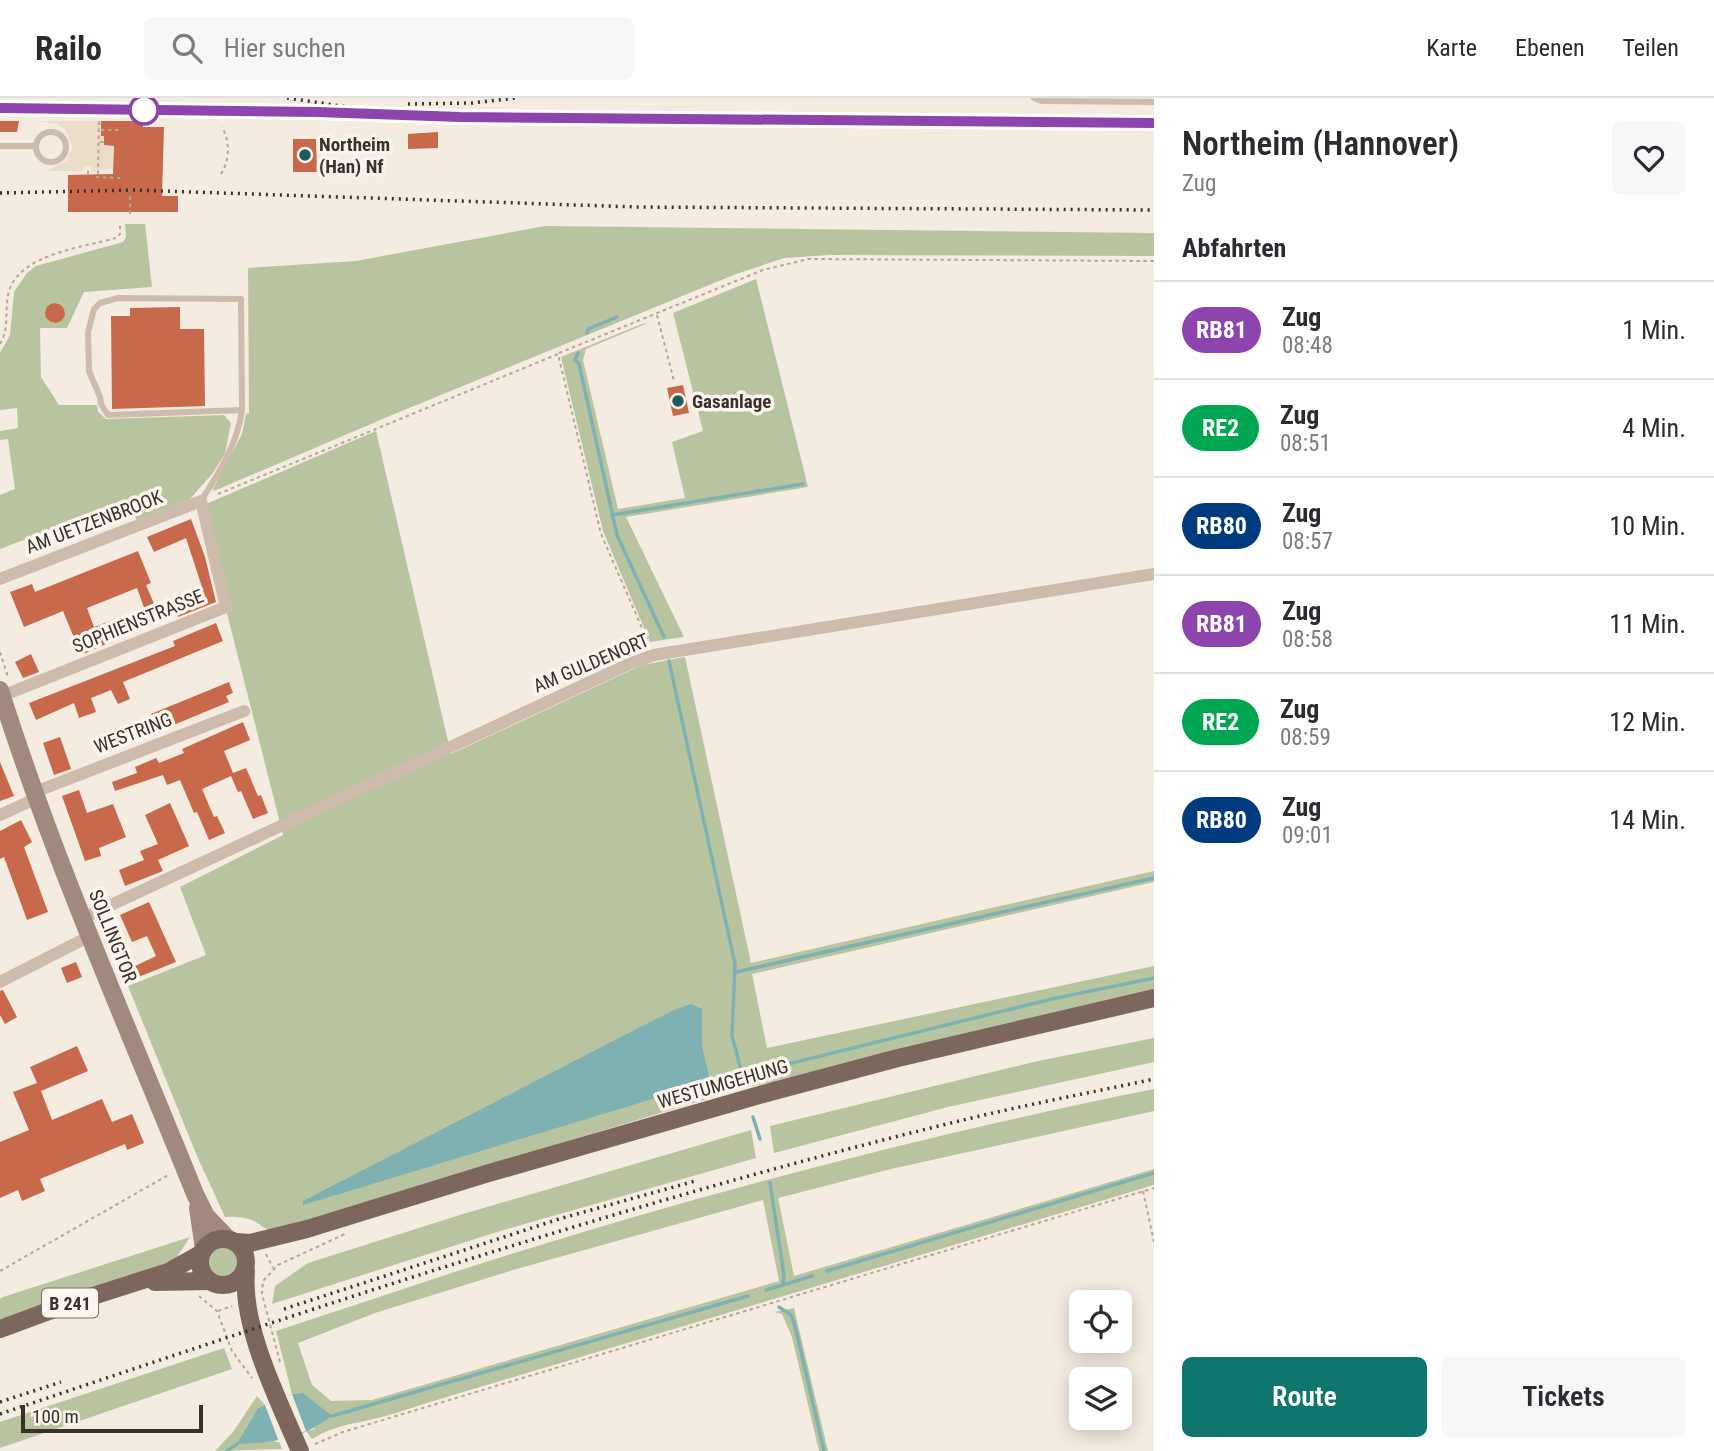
<!DOCTYPE html>
<html lang="de">
<style>
:root{--surface:#fff;--page:#f7f7f7;--text:#2b2b33;--muted:#7c7c81;--line:#e1e1e2;--accent:#0f766e}
body{margin:0;font-family:"Roboto Condensed",sans-serif;background:var(--page);color:var(--text);height:100vh;display:flex;flex-direction:column;font-size:26px;white-space:nowrap}
*{box-sizing:border-box;margin:0}
p{font-size:23px;color:var(--muted)}
.icon{flex:none;width:38px;height:38px;fill:none;stroke:currentColor;stroke-width:2;stroke-linecap:round;stroke-linejoin:round}
.map{position:relative;flex:1;overflow:hidden}
.drawer{display:flex;flex-direction:column;background:var(--surface);width:560px}
.drawer>*{flex:none}
.badge{padding:0 14px;border-radius:23px;font-size:24px;line-height:46px}
.tools{position:absolute;left:1069px;top:1192px;display:grid;gap:14px}
.tools a{display:grid;place-items:center;width:63px;height:63px;border-radius:10px;background:var(--surface);box-shadow:0 4px 18px #0003;font-size:35px}
.scale{position:absolute;left:21px;bottom:18px;width:182px;box-sizing:border-box;padding-left:7px;border:4px solid #3b302b;border-top:0;font-size:19px;line-height:24px;white-space:nowrap;color:#3b302b;-webkit-text-stroke:5px #fbf5ee;paint-order:stroke}
.map>.badge{position:absolute;translate:-50% -50%;box-shadow:0 0 0 4px #fff}
h2{padding:0 28px;font-size:26px;line-height:63px}
.round{display:grid;place-items:center;flex:none;width:74px;height:74px;border-radius:10px;background:var(--page)}
.overview{display:flex;align-items:center;justify-content:space-between;height:119px;padding:0 28px}
h1{font-size:33px;font-weight:600;line-height:52px}
.cta{display:flex;gap:14px;margin-top:auto;padding:14px 28px}
.cta a{flex:1;height:80px;border-radius:10px;background:var(--accent);color:#fff;font-size:28px;font-weight:600;line-height:80px;text-align:center}
.cta a+a{background:var(--page);color:var(--text)}
ul{padding:0;list-style:none}
li{display:flex;align-items:center;gap:21px;height:98px;padding:0 28px;border-top:2px solid var(--line)}
li div{flex:1}
li b{display:block;font-size:26px}
li em{font-style:normal}
li .badge{min-width:77px;font-weight:700;text-align:center}
header{display:flex;align-items:center;gap:42px;box-sizing:border-box;height:98px;padding:0 35px;background:var(--surface);border-bottom:2px solid var(--line)}
header strong{font-size:33px}
nav{display:flex;gap:38px;margin-inline-start:auto;font-size:24px}
.search{width:490px;height:63px;background:var(--page);display:flex;align-items:center;gap:18px;box-sizing:border-box;padding:0 24px;border-radius:10px;color:var(--muted);font-size:26px}
main{display:flex;flex:1;min-height:0}
.map>svg:first-child{display:block}
</style>
<header>
<strong>Railo</strong>
<div class="search"><svg class="icon" aria-label="search" viewBox="0 0 24 24"><circle cx="10" cy="10" r="6"/><path d="M15 15l6 6"/></svg>Hier suchen</div>
<nav><a>Karte</a><a>Ebenen</a><a>Teilen</a></nav>
</header>
<main>
<div class="map">
<svg width="1154" height="1353" viewBox="0 0 1154 1353">
<rect width="100%" height="100%" fill="#f4ebe1"/>
<g fill="#b8c4a0" fill-rule="evenodd">
<path d="M125,126H145L152,189L84,194L67,230H40L41,279L59,307H97L98,314L106,321L224,317L231,325L225,356L212,376L190,401L137,423L128,402L0,451V397L15,391L8,341L0,342V333L18,330L17,310L0,312V255L10,237L14,194L27,175L36,168L123,144L126,139ZM58,205C65,209 67,215 62,222L54,225L48,222L45,213L51,206Z"/>
<path d="M545,128L1154,135V158L829,157L784,160L736,176L392,317L214,393L213,391L242,336L246,316L249,315L248,170L356,163Z"/>
<path d="M756,181L808,389L626,419L684,539L650,544L603,433L561,259L642,226L648,225L586,251L583,262L618,411L685,400L672,344L703,333L673,215Z"/>
<path d="M376,333L451,656L642,567L685,559L751,865L1154,773V784L752,876L767,950L1154,868V892L733,993L274,1132C266,1132 265,1130 259,1126C249,1119 237,1118 225,1119L197,1058L128,888L206,857L180,789L283,737L227,515L232,512L206,406Z"/>
<path d="M1154,940V964L948,1009L774,1055L770,1028L1038,963Z"/>
<path d="M1154,991V1013L891,1071L778,1100L794,1178L1154,1071V1087L437,1302C416,1308 395,1316 374,1321C351,1326 333,1328 312,1341L306,1333L315,1331L303,1295L292,1296L276,1233C354,1208 430,1181 508,1157C720,1091 936,1035 1154,991ZM763,1102L779,1183L372,1302L331,1303L312,1287L298,1245L375,1215L513,1172Z"/>
<path d="M751,1032L756,1060L500,1133L272,1206L275,1188L308,1165L463,1116Z"/>
<path d="M190,1139L173,1165L0,1223V1201L3,1199Z"/>
<circle cx="223" cy="1164" r="18"/>
<path d="M794,1210L828,1353H819L792,1239L782,1216L774,1214Z"/>
<path d="M224,1250L232,1271L0,1350V1324Z"/>
<path d="M257,1298L265,1307L258,1310L275,1344H279L282,1351L215,1353L233,1334Z"/>
</g>
<path fill="#ecdcc8" d="M39,23H101V38H114L113,71L91,74V68H85L84,73H47L66,63L73,49L65,31L57,26Z"/>
<g fill="#7fb0b2">
<path d="M691,906L702,911V948L709,978L702,986L303,1107V1103L646,926L674,912Z"/>
<path d="M303,1295L332,1318C300,1342 275,1344 237,1346L258,1310L292,1296Z"/>
</g>
<path fill="#f4ebe1" d="M292,1296L306,1333L279,1344L265,1307Z"/>
<g fill="none" stroke-linecap="round" stroke-linejoin="round">
<g stroke="#7fb0b2" stroke-width="3.5">
<path d="M587,235L588,231L617,219"/>
<path d="M578,255L575,262L579,266L617,437L664,539"/>
<path d="M612,417L803,386"/>
<path d="M669,563L735,866L732,938L745,987"/>
<path d="M736,874L1154,780"/>
<path d="M743,977L1052,901L1154,880"/>
<path d="M753,1019L760,1041"/>
<path d="M827,1173L1154,1075"/>
<path d="M783,1187L812,1178"/>
<path d="M766,1192L783,1187L784,1177L770,1085"/>
<path d="M779,1209L791,1217L795,1228L824,1353"/>
<path d="M332,1318L748,1198"/>
<path d="M227,1353L237,1346"/>
</g>
</g>
<g fill="#c8694b" fill-rule="evenodd">
<path d="M0,23H19L17,34H0Z"/>
<path d="M101,23H143V29H164L162,98H178V114H68V77L113,76L114,48L104,47V38H101Z"/>
<path d="M438,34V50L408,51V36Z"/>
<path d="M293,41H316L317,74H293Z"/>
<circle cx="55" cy="215" r="10"/>
<path d="M180,209V231H204L205,308L112,311L111,218H130V210Z"/>
<path d="M683,287L689,315L673,318L667,290Z"/>
<path d="M191,421L205,459L216,504L178,519L177,515L81,557L63,513L24,529L10,494L32,486L35,494L138,453L151,485L146,487L155,508L202,489L186,440L154,454L147,439ZM137,490L146,515L123,524L121,519L94,529L87,510Z"/>
<path d="M216,525L223,543L123,584L130,601L118,606L111,592L91,600L96,614L79,620L74,605L36,622L29,605L175,548L173,543Z"/>
<path d="M31,556L39,574L23,580L15,564Z"/>
<path d="M229,584L233,595L226,598L229,604L159,633L151,616Z"/>
<path d="M243,624L250,642L224,653L233,675L246,670L258,698L261,697L268,715L253,721L241,693L238,694L231,678L202,691L214,719L217,718L225,735L209,742L197,714L194,715L180,682L167,687L163,677L115,693L112,684L137,675L135,669L156,660L159,665L184,655L182,651Z"/>
<path d="M60,639L71,671L54,677L43,645Z"/>
<path d="M0,664L14,698L0,703Z"/>
<path d="M79,692L87,715L113,706L126,739L99,750L101,758L85,763L62,698Z"/>
<path d="M170,705L189,748L158,762L163,773L125,788L119,772L144,762L140,753L158,746L145,717Z"/>
<path d="M21,722L32,744L24,749L48,814L27,822L4,759L0,761V733Z"/>
<path d="M149,804L176,864L131,882L127,872L156,858L147,838L132,844L120,817Z"/>
<path d="M76,864L82,879L67,885L61,870Z"/>
<path d="M3,892L17,919L5,926L0,917V893Z"/>
<path d="M77,948L88,973L41,993L52,1022L102,1001L112,1024L132,1016L144,1045L127,1052L125,1046L40,1081L45,1093L22,1103L18,1092L0,1100V1044L29,1032L13,994L37,985L30,969Z"/>
</g>
<g fill="none" stroke-linecap="round" stroke-linejoin="round">
<g stroke="#b9a596" stroke-width="2" stroke-dasharray="3.5 3.5" stroke-linecap="butt">
<path d="M135,1V0"/>
<path d="M101,32H121"/>
<path d="M100,44H107"/>
<path d="M88,76V69"/>
<path d="M98,76L99,23"/>
<path d="M221,76C230,62 230,43 222,29"/>
<path d="M96,79L120,80"/>
<path d="M130,116V96"/>
<path d="M657,217L674,283"/>
<path d="M0,246C10,229 4,211 9,193C20,156 84,149 116,140L120,136V125"/>
<path d="M559,255L763,172L808,161L1154,163"/>
<path d="M218,396L558,256L601,436L649,546"/>
<path d="M0,554L8,579"/>
<path d="M1143,1093L1154,1144"/>
<path d="M266,1156L273,1170"/>
<path d="M0,1173L170,1076"/>
<path d="M199,1198L217,1213L232,1253L252,1280"/>
<path d="M218,1213L232,1208"/>
<path d="M280,1264L262,1196L263,1183L278,1167L345,1136"/>
<path d="M315,1346L343,1334L1154,1090"/>
</g>
<g stroke="#cdbbac" stroke-width="6">
<path d="M1034,0L1041,3L1154,4"/>
<circle cx="51" cy="49" r="15"/>
<path d="M0,48H36"/>
<path d="M201,403C220,373 237,347 242,312L241,201L118,200L100,205L94,211L88,234L89,273L100,299L101,306L108,317L242,312"/>
</g>
<g stroke="#cdbbac" stroke-width="12">
<path d="M0,481L201,403L226,509L2,598"/>
<path d="M35,694L244,613"/>
<path d="M0,717L37,700"/>
<path d="M83,820L631,565L654,557L1154,476"/>
<path d="M0,884L90,838"/>
</g>
<g stroke="#a18a7d" stroke-width="18">
<path d="M0,592C54,764 128,929 195,1096L206,1118L228,1141"/>
<path d="M198,1110L204,1151"/>
</g>
<g stroke="#7d675c" stroke-width="18">
<circle cx="223" cy="1164" r="23"/>
<path d="M235,1144L250,1145L307,1131L489,1075L770,994L898,960L1154,900"/>
<path d="M246,1173C241,1229 278,1301 300,1353"/>
<path d="M155,1184L209,1183"/>
<path d="M0,1231L65,1207L168,1174L202,1155"/>
</g>
<g stroke="#3b302b" stroke-width="3.5" stroke-dasharray="2 5" stroke-linecap="butt">
<path d="M287,0L382,14L460,19L1154,25"/>
<path d="M408,6L472,5L516,0"/>
<path d="M0,10L328,14"/>
<path d="M0,95L133,92L636,109L1154,112"/>
<path d="M284,1211L559,1121L695,1083"/>
<path d="M0,1304L61,1284"/>
<path d="M0,1316C316,1209 634,1102 959,1023C1024,1007 1089,995 1154,981"/>
</g>
</g>
<g fill="none" stroke-linecap="round" stroke-linejoin="round">
<g stroke="#fff" stroke-width="16">
<path id="line" d="M0,10L317,14L460,19L1154,25"/>
</g>
<use href="#line" stroke="#8e44ad" stroke-width="10"/>
</g>
<circle fill="#fff" stroke="#8e44ad" stroke-width="3.5" cx="144" cy="12" r="14"/>
<g fill="#1f5a5e" stroke="#fbf5ee" stroke-width="2.5">
<circle cx="305" cy="57" r="7"/>
<circle cx="678" cy="303" r="7"/>
</g>
<g text-anchor="middle" dominant-baseline="central" stroke-width="7" stroke-linejoin="round" paint-order="stroke">
<rect fill="#fbf5ee" stroke="#756b66" stroke-width="2" x="42" y="1190.5" width="56" height="29" rx="5"/>
<g font-size="18" font-weight="bold" fill="#3b302b">
<text x="70" y="1205">B 241</text>
</g>
<g font-size="19" font-weight="bold" fill="#3b302b" stroke="#fbf5ee" text-anchor="start">
<text x="319" y="46">Northeim<tspan x="319" dy="22">(Han) Nf</tspan></text>
<text x="692" y="303">Gasanlage</text>
</g>
<g font-size="19" fill="#3b302b" stroke="#fbf5ee">
<text transform="translate(94 424) rotate(-21)">AM UETZENBROOK</text>
<text transform="translate(138 523) rotate(-22)">SOPHIENSTRASSE</text>
<text transform="translate(591 565) rotate(-23)">AM GULDENORT</text>
<text transform="translate(133 635) rotate(-21)">WESTRING</text>
<text transform="translate(113 838) rotate(68)">SOLLINGTOR</text>
<text transform="translate(723 986) rotate(-16)">WESTUMGEHUNG</text>
</g>
</g>
</svg>
<div class="tools">
<a><svg class="icon" aria-label="locate" viewBox="0 0 24 24"><circle cx="12" cy="12" r="6"/><path d="M12 2v4M12 18v4M2 12h4M18 12h4"/></svg></a>
<a><svg class="icon" aria-label="layers" viewBox="0 0 24 24"><path d="M12 4l9 5-9 5-9-5zM3 14l9 5 9-5"/></svg></a>
</div>
<div class="scale">100 m</div>
</div>
<section class="drawer">
<div class="overview"><div><h1>Northeim (Hannover)</h1><p>Zug</p></div><a class="round"><svg class="icon" aria-label="heart" viewBox="0 0 24 24"><path d="M12 20l-8-8c-3-5 5-10 8-4 3-6 11-1 8 4z"/></svg></a></div>
<h2>Abfahrten</h2>
<ul>
<li><span class="badge" style="background:#8e44ad;color:#fff">RB81</span><div><b>Zug</b><p>08:48</p></div><em>1 Min.</em></li>
<li><span class="badge" style="background:#00a651;color:#fff">RE2</span><div><b>Zug</b><p>08:51</p></div><em>4 Min.</em></li>
<li><span class="badge" style="background:#003b80;color:#fff">RB80</span><div><b>Zug</b><p>08:57</p></div><em>10 Min.</em></li>
<li><span class="badge" style="background:#8e44ad;color:#fff">RB81</span><div><b>Zug</b><p>08:58</p></div><em>11 Min.</em></li>
<li><span class="badge" style="background:#00a651;color:#fff">RE2</span><div><b>Zug</b><p>08:59</p></div><em>12 Min.</em></li>
<li><span class="badge" style="background:#003b80;color:#fff">RB80</span><div><b>Zug</b><p>09:01</p></div><em>14 Min.</em></li>
</ul>
<div class="cta"><a>Route</a><a>Tickets</a></div>
</section>
</main>
